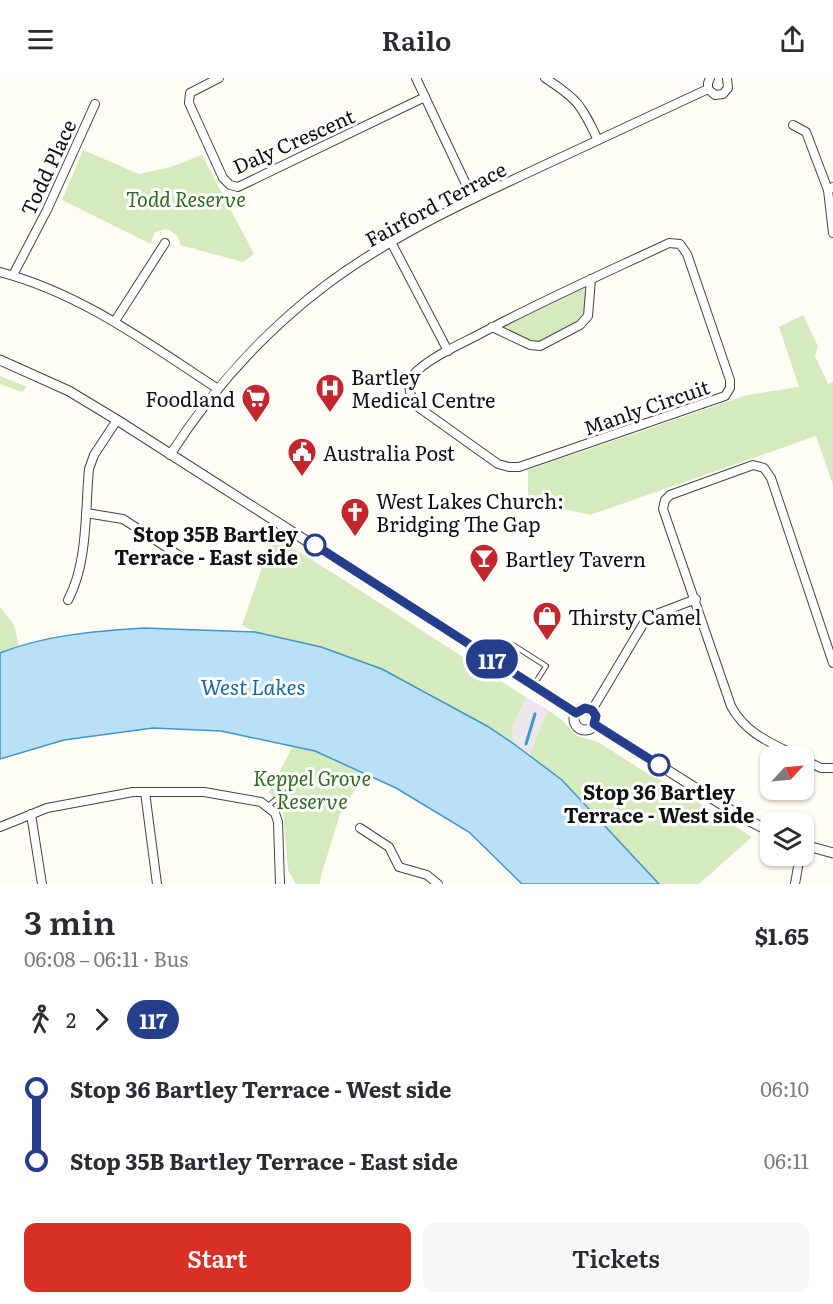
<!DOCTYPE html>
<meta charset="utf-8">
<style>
:root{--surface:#fff;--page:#f7f7f7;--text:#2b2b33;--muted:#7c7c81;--accent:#d93025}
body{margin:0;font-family:Literata,serif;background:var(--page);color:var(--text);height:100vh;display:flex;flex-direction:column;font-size:22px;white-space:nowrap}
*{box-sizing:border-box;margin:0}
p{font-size:20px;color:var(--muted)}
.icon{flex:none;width:33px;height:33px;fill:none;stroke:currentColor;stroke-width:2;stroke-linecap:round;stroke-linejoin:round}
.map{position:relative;height:806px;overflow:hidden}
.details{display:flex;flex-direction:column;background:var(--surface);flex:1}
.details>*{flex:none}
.badge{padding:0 12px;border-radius:20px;font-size:21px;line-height:39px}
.needle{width:39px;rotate:64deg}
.tools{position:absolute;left:760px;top:668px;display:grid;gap:12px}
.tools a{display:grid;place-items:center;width:54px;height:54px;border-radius:12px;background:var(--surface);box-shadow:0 2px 4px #0004;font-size:30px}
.map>.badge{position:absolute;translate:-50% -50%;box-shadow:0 0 0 3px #fff}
.legs{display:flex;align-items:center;gap:9px;height:66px;padding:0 24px;font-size:20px}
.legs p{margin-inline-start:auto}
.head{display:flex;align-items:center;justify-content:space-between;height:102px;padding:0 24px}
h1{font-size:33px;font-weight:600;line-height:45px}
.cta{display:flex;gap:12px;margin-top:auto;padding:12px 24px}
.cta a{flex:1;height:69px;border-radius:12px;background:var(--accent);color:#fff;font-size:24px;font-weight:600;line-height:69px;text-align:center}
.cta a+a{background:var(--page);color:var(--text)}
ul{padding:0 24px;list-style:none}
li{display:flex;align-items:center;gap:21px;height:72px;font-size:22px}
li i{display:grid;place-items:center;width:9px;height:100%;margin:0 8px;background:currentColor}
li i::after{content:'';width:15px;height:15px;margin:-8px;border:4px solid;border-radius:50%;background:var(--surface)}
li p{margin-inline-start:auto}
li:first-child i{background:linear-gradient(#0000 50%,currentColor 0)}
li:last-child i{background:linear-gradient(currentColor 50%,#0000 0)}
header{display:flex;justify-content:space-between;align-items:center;height:78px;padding:0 24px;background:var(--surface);font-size:27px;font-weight:600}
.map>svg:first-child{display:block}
</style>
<header><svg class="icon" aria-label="menu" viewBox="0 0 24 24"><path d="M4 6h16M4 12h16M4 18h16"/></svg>Railo<svg class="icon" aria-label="share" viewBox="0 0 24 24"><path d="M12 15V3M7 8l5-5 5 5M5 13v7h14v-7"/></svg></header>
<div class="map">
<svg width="833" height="806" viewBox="0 0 833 806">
<rect width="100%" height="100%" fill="#fffdf5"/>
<path fill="#eee6ef" d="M526,619L548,632L529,678L514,666L512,649Z"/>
<g fill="#d5ebbd">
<path d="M83,72L139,96L171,89L202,77L254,176L243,184L180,167C180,158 173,153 165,151L154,155L151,166L62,122Z"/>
<path d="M591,201L588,238L540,268L492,249Z"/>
<path d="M803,237L818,268L815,278L828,306L833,304V407L816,358L590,437L528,423V392L747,317L799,309L779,249Z"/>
<path d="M0,298L27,309L22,314L0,306Z"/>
<path d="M273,458C359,510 441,566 526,619L512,649L514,666L434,618L382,591L321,569L255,554L242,547Z"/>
<path d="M0,529L14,547L19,567L0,575Z"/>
<path d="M548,632L562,642L577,658L598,664L653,699L670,706L752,759L699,806H659L562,702L529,678Z"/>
<path d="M293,668L315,673L365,695L340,736L321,798L320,806H296L288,792L283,733L278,725L269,714Z"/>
</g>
<path fill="#b9e0f7" stroke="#3f96cf" stroke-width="1.5" d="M144,550L255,554L321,569L382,591L487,648L514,666L562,702L659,806H522L469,754L396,710L315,673L221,653L153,650L64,662L0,681V575C45,557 96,553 144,550Z"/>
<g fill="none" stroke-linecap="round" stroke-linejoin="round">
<path stroke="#3f96cf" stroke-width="3" d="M526,666L535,636"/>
<g stroke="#444" stroke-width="6">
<g id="service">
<path d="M513,567L546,588L534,607"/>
<path d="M268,728L280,718L286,706"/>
</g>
</g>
<g stroke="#444" stroke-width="10">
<g id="minor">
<path d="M219,0L190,15L189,25L223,100L230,107L238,109L425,19"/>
<path d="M416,0L473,121"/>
<path d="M545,0C579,22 581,27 598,62"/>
<path d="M708,11L715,17L723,16L728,10L727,0"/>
<path d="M708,11V5L710,0"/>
<path d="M793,47L806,54L828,112L833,109"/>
<path d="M828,112L833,155"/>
<path d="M391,164L448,273"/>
<path d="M669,165L680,166L687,176L730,302V310L725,318L519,389H509L498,386L418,329C409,318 405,304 417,293C432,279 458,267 476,258C539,224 605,195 669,165Z"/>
<path d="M0,194C81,215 149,266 218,311"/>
<path d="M13,197L47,132L95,26"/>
<path d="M115,243L165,165"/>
<path d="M492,249L530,267L540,268L580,247L588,238L591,201"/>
<path d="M170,377C211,313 265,253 326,207C390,159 463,125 536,91C593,65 651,37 708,11"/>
<path d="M86,435L123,441L186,482"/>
<path d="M68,522C88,485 85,433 89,391L94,377L117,342"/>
<path d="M592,632L645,543L654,537L696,521"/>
<path d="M797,678C771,665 745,655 731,628L663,431L665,422L670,417L753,387L764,390L771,400L833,585"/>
<path d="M804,682L821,690H833"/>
<path d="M145,714L157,806"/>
<path d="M31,736L42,806"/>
<path d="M0,749L47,730L133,714H204L261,724L275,735L278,744L280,806"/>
<path d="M360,750L389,769L399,789L427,797L438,806"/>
<path d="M795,806L800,777"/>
</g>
</g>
<g stroke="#444" stroke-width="11">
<g id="tertiary">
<path d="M0,282L69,313L117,342L576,635"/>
<circle cx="585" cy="641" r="11"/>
<path d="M594,646L740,738L771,754"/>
<path d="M804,767L833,775"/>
</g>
</g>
<use href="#service" stroke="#fff" stroke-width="4"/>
<use href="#minor" stroke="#fff" stroke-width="8"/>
<use href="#tertiary" stroke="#fff" stroke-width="9"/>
</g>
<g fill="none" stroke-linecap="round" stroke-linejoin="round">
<g stroke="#fff" stroke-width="14">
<path id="line-1" d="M315,467L576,635L585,630L592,632L596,638L594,646L659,687"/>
</g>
<use href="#line-1" stroke="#243e8c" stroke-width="9"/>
</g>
<defs>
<g id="hospital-pin" transform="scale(1.5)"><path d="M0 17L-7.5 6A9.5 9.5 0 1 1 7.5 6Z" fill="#c4262e" stroke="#fff"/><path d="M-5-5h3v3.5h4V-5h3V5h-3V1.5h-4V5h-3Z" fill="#fff"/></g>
<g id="supermarket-pin" transform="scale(1.5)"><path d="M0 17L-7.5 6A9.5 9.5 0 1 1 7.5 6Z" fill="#c4262e" stroke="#fff"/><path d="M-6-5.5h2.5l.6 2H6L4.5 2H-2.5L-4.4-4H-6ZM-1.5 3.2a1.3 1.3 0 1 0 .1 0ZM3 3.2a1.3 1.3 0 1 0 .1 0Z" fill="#fff"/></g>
<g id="civic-pin" transform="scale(1.5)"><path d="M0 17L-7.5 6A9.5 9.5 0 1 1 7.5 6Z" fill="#c4262e" stroke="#fff"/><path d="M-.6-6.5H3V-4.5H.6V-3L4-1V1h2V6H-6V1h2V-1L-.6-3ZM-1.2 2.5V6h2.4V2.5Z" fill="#fff"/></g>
<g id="church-pin" transform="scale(1.5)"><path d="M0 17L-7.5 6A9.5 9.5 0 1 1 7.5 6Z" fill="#c4262e" stroke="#fff"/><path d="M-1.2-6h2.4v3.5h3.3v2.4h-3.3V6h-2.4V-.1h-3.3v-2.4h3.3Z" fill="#fff"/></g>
<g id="bar-pin" transform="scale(1.5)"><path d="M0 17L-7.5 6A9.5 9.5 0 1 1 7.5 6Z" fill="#c4262e" stroke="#fff"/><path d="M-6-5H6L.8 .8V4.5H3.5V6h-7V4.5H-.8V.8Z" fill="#fff"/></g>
<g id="shop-pin" transform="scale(1.5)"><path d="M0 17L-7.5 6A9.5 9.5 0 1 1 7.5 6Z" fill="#c4262e" stroke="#fff"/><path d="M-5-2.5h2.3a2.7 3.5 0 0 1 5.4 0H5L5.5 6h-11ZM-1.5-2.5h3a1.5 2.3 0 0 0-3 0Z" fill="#fff"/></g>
</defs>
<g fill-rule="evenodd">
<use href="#hospital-pin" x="330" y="310"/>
<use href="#supermarket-pin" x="256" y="320"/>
<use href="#civic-pin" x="302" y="374"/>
<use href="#church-pin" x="355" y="434"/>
<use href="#bar-pin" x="484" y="480"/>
<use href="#shop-pin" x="547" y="538"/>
</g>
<g fill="#fff" stroke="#243e8c" stroke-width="3">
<circle cx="315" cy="467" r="10"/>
<circle cx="659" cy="687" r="10"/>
</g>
<g text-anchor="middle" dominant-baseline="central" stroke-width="6" stroke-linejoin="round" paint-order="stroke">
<g font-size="20" fill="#111" stroke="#fff">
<text transform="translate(293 62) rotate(-24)">Daly Crescent</text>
<text transform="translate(47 89) rotate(-65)">Todd Place</text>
<text transform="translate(435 125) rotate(-28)">Fairford Terrace</text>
<text transform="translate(646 328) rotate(-19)">Manly Circuit</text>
</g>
<g font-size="20" font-style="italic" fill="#2f6b1f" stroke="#fff">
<text x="186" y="120">Todd Reserve</text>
<text x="312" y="699">Keppel Grove<tspan x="312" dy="23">Reserve</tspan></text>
</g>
<g font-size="20" fill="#111" stroke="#fff" text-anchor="start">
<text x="351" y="298">Bartley<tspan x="351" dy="23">Medical Centre</tspan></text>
<text x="235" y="320" text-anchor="end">Foodland</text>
<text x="323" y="374">Australia Post</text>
<text x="376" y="422">West Lakes Church:<tspan x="376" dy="23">Bridging The Gap</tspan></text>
<text x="505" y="480">Bartley Tavern</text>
<text x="568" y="538">Thirsty Camel</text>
</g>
<g font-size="20" font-weight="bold" fill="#111" stroke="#fff" text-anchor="end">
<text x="298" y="455">Stop 35B Bartley<tspan x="298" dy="23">Terrace - East side</tspan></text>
<text x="659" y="713" text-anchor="middle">Stop 36 Bartley<tspan x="659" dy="23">Terrace - West side</tspan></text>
</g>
<g font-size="21" font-style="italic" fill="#1768a6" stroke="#fff">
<text x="253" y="607">West Lakes</text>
</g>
</g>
</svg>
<div class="tools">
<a><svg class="needle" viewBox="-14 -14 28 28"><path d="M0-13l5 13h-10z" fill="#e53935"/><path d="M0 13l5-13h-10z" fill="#7c7c81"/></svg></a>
<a><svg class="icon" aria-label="layers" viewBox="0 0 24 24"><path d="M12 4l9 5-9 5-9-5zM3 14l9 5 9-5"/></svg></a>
</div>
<b class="badge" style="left:492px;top:581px;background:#243e8c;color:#fff">117</b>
</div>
<section class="details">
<div class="head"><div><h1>3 min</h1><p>06:08 – 06:11 · Bus</p></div><b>$1.65</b></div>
<div class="legs"><svg class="icon" aria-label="walk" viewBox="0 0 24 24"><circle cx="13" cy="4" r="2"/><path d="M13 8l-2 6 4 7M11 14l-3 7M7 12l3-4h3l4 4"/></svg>2<svg class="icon" aria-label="forward" viewBox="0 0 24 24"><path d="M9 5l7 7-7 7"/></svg><b class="badge" style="background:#243e8c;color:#fff">117</b></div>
<ul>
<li><i style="color:#243e8c"></i><b>Stop 36 Bartley Terrace - West side</b><p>06:10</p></li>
<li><i style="color:#243e8c"></i><b>Stop 35B Bartley Terrace - East side</b><p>06:11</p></li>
</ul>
<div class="cta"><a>Start</a><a>Tickets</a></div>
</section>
